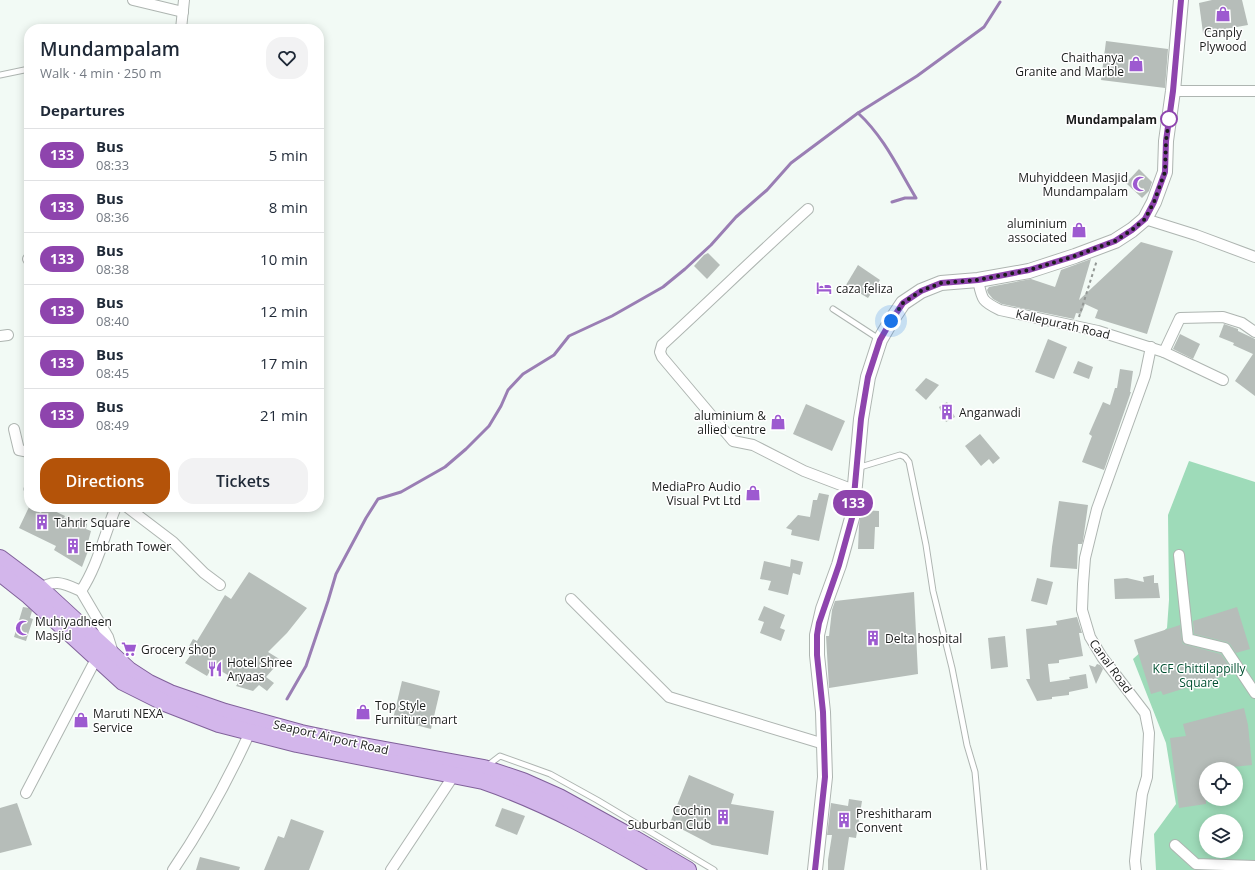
<!DOCTYPE html>
<meta charset="utf-8">
<style>
:root{--surface:#fff;--page:#f2f2f3;--text:#1f2937;--muted:#747a83;--line:#e0e1e3;--accent:#b45309}
body{margin:0;font-family:"Open Sans",sans-serif;background:var(--page);color:var(--text);height:100vh;display:flex;flex-direction:column;font-size:15px;white-space:nowrap}
*{box-sizing:border-box;margin:0}
p{font-size:13px;color:var(--muted)}
.icon{flex:none;width:22px;height:22px;fill:none;stroke:currentColor;stroke-width:2;stroke-linecap:round;stroke-linejoin:round}
.map{position:relative;flex:1;overflow:hidden}
.side{position:absolute;left:24px;top:24px;width:300px;height:488px;display:flex;flex-direction:column;background:var(--surface);border-radius:16px;box-shadow:0 2px 10px #0003}
.side>*{flex:none}
.badge{padding:0 8px;border-radius:13px;font-size:14px;line-height:26px}
.fabs{position:absolute;left:1199px;top:762px;display:grid;gap:8px}
.fabs a{display:grid;place-items:center;width:44px;height:44px;border-radius:50%;background:var(--surface);box-shadow:0 2px 10px #0003;font-size:20px}
.you{position:absolute;width:20px;height:20px;margin:-10px;border:3px solid #fff;border-radius:50%;background:#1a73e8;box-shadow:0 0 0 6px #1a73e833}
.map>.badge{position:absolute;translate:-50% -50%;box-shadow:0 0 0 2px #fff}
h2{padding:0 16px;font-size:15px;line-height:36px}
.round{display:grid;place-items:center;flex:none;width:42px;height:42px;border-radius:16px;background:var(--page)}
.summary{display:flex;align-items:center;justify-content:space-between;height:68px;padding:0 16px}
h1{font-size:19px;font-weight:600;line-height:30px}
.action{display:flex;gap:8px;margin-top:auto;padding:8px 16px}
.action a{flex:1;height:46px;border-radius:16px;background:var(--accent);color:#fff;font-size:16px;font-weight:600;line-height:46px;text-align:center}
.action a+a{background:var(--page);color:var(--text)}
ul{padding:0;list-style:none}
li{display:flex;align-items:center;gap:12px;height:52px;padding:0 16px;border-top:1px solid var(--line)}
li div{flex:1}
li b{display:block;font-size:15px}
li em{font-style:normal}
li .badge{min-width:44px;font-weight:700;text-align:center}
.map>svg:first-child{display:block}
</style>
<div class="map">
<svg width="1255" height="870" viewBox="0 0 1255 870">
<rect width="100%" height="100%" fill="#f2faf5"/>
<path fill="#9edbb9" fill-rule="evenodd" d="M1189,461L1255,482V870H1156L1154,834L1176,804L1166,743L1133,659L1167,628L1169,600L1168,515ZM1206,769H1236V799H1206ZM1206,821H1236V851H1206Z"/>
<g fill="none" stroke-linecap="round" stroke-linejoin="round">
<g stroke="#9a7eb4" stroke-width="3">
<path d="M858,113L917,76L984,27L1000,2"/>
<path d="M287,699L306,666L328,601L336,574L366,518L378,499L401,492L445,467L466,449L489,426L501,406L508,390L523,374L554,355L569,336L612,316L663,287L685,269L711,245L736,217L767,190L791,163L858,113C884,137 898,168 916,198H905L892,202"/>
</g>
</g>
<g fill="#b6bdb9">
<path d="M1212,0H1242L1248,25L1203,33L1199,3Z"/>
<path d="M1106,41L1168,49L1165,88L1101,80Z"/>
<path d="M1139,169L1152,182L1149,191L1142,198L1126,183Z"/>
<path d="M1141,242L1173,251L1147,334L1095,318L1098,310L1085,304L1081,314L1076,313L1074,319L1002,304L993,299L988,293L987,290L989,287L1031,279L1055,287L1061,270L1091,259L1079,300Z"/>
<path d="M708,253L720,265L707,279L694,266L704,255Z"/>
<path d="M858,265L880,280L868,298L846,285Z"/>
<path d="M1224,324L1238,329V331L1255,339V396L1235,381L1253,354L1233,345L1234,343L1219,337Z"/>
<path d="M1180,334L1200,344L1193,359L1173,349Z"/>
<path d="M1048,339L1067,347L1054,379L1035,372Z"/>
<path d="M1078,361L1093,367L1089,379L1073,373Z"/>
<path d="M1120,369L1133,371L1130,392H1131L1104,470L1082,462L1092,436L1089,434L1103,402L1110,405L1115,388H1117Z"/>
<path d="M926,378L939,385L926,400L915,390Z"/>
<path d="M947,402L955,417L946,422L939,407Z"/>
<path d="M806,404L845,421L832,451L793,434Z"/>
<path d="M980,434L1000,458L993,464L989,459L981,466L965,446Z"/>
<path d="M819,493L829,495L819,541L791,535L792,530L786,528L798,515L810,517L813,500H817Z"/>
<path d="M1059,501L1088,505L1083,541L1082,544H1078L1077,569L1050,567L1052,547Z"/>
<path d="M29,507L41,513L44,507H46L65,516L64,518L87,524L86,529L91,531L88,542L91,543L82,567L54,550L56,546L19,528Z"/>
<path d="M861,510L879,511V527H875L874,549H858L859,526Z"/>
<path d="M791,559L803,562L800,575L793,573L788,595L768,590L771,581L760,579L764,561L790,567Z"/>
<path d="M249,572L307,608L287,633L268,652L281,660L266,677L274,683L267,691L259,685L253,691L236,686L239,682L213,666L207,676L185,663L192,653L187,650L193,639L197,641L225,595L231,599Z"/>
<path d="M1154,575V583H1158L1160,598L1115,599L1114,579L1127,578L1144,582L1143,577Z"/>
<path d="M1037,578L1053,582L1047,605L1031,601Z"/>
<path d="M914,592L918,674L829,688L826,636H829L832,610L835,601Z"/>
<path d="M764,606L785,615L780,628L785,630L781,641L760,633L764,622L758,620Z"/>
<path d="M23,607L29,608L32,611L30,618L33,619L26,641L14,637Z"/>
<path d="M1237,607L1250,649L1236,653L1230,644L1227,642L1194,634L1193,621Z"/>
<path d="M1077,617L1082,633H1079L1083,656L1059,660V663L1048,664L1050,682L1070,679L1069,677L1086,674L1088,688L1069,692V695L1052,697V699L1037,701L1026,679H1030L1026,629L1057,625L1056,621Z"/>
<path d="M1180,625L1182,640L1183,644L1221,654L1234,673L1163,695L1161,691L1151,694L1134,640Z"/>
<path d="M1005,636L1008,667L991,669L988,638Z"/>
<path d="M1097,664L1100,665L1103,669L1096,684L1089,665L1095,667Z"/>
<path d="M402,681L440,691L431,729L393,719Z"/>
<path d="M1244,708L1248,725L1252,765L1232,767L1233,769H1206V804L1179,808L1170,738L1186,736L1183,724Z"/>
<path d="M689,775L734,794L731,804L774,811L768,855L712,845L670,823Z"/>
<path d="M849,799L862,801L856,838L849,837L844,870H828V860L832,835H827L831,803L848,806Z"/>
<path d="M17,803L32,845L0,853V808Z"/>
<path d="M502,808L525,816L517,835L495,826Z"/>
<path d="M291,819L324,831L309,870H264L278,836L284,838Z"/>
<path d="M200,857L240,867L239,870H196Z"/>
</g>
<g fill="none" stroke-linecap="round" stroke-linejoin="round">
<g stroke="#aeb5b1" stroke-width="7">
<g id="service">
<path d="M0,75L29,69"/>
<path d="M833,309L879,339"/>
<path d="M857,468L900,455L905,457L909,462L926,545L933,591L952,668L967,745L975,772L984,870"/>
<path d="M27,489H29"/>
<path d="M487,766L500,756L550,774L597,800L714,870"/>
</g>
</g>
<g stroke="#aeb5b1" stroke-width="12">
<g id="minor">
<path d="M133,0L183,12"/>
<path d="M181,29L184,0"/>
<path d="M1173,91H1255"/>
<path d="M808,209C758,254 711,300 662,345L660,352L662,357L733,441L753,445L804,471L854,490"/>
<path d="M1145,219L1196,235L1255,257"/>
<path d="M28,259H29"/>
<path d="M978,280C982,299 981,301 1000,310L1098,331L1164,352L1180,318L1223,317L1242,323L1255,332"/>
<path d="M0,336L8,335"/>
<path d="M1164,352L1223,380"/>
<path d="M14,429L19,450L29,452"/>
<path d="M127,507L173,542L204,573L220,585"/>
<path d="M1179,555L1188,639L1225,648L1255,693"/>
<path d="M36,591C54,578 63,583 81,591C98,565 104,535 116,507"/>
<path d="M81,591L108,637L113,653"/>
<path d="M571,599L669,697L824,744"/>
<path d="M26,793L97,657"/>
<path d="M1175,845L1196,864L1255,866"/>
<path d="M173,870C203,826 228,780 250,732"/>
<path d="M391,870L454,775"/>
<path d="M1136,870L1135,861L1142,794L1147,777L1149,733L1145,713L1102,657L1090,637L1082,610L1083,584L1085,558L1097,509L1145,376L1151,347"/>
</g>
</g>
<g stroke="#aeb5b1" stroke-width="16">
<path id="secondary" d="M815,870L825,777L823,712L817,655V635L823,609L839,565L852,518L861,419L868,377L880,340L891,321L903,303L921,291L941,283L978,280L1029,271L1075,256L1115,241L1132,230L1145,219L1154,202L1165,172L1166,141L1173,91L1181,0"/>
</g>
<g stroke="#80619a" stroke-width="18">
<g id="primary">
<path d="M0,558L40,588L129,670L149,683L170,693L225,712L301,733L358,745L484,768L523,781L559,797L635,839L688,870"/>
<path d="M0,573L29,596L123,682L165,703L219,724L297,744L483,781C547,803 606,836 664,870"/>
</g>
</g>
<path stroke="#939895" stroke-width="2" stroke-dasharray="3 3" stroke-linecap="butt" d="M1079,317L1097,260"/>
<use href="#service" stroke="#fff" stroke-width="5"/>
<use href="#minor" stroke="#fff" stroke-width="10"/>
<use href="#secondary" stroke="#fff" stroke-width="14"/>
<use href="#primary" stroke="#d3b6eb" stroke-width="16"/>
</g>
<g fill="none" stroke-linecap="round" stroke-linejoin="round">
<g stroke="#fff" stroke-width="9">
<path id="line" d="M815,870L825,777L823,712L817,655V635L819,623L839,565L852,518L861,419L868,377L880,340L891,321L903,303L921,291L941,283L978,280L1029,270L1075,256L1115,241L1132,230L1145,219L1154,202L1165,172L1166,141L1173,91L1181,0"/>
</g>
<use href="#line" stroke="#8e44ad" stroke-width="6"/>
<path stroke="#1b1d1c" stroke-width="4" stroke-dasharray="0 7.2" d="M891,321L903,303L921,291L941,283L978,280L1029,270L1075,256L1115,241L1132,230L1145,219L1154,202L1165,172L1166,141L1169,119"/>
</g>
<defs>
<g id="shop-bare" transform="scale(1.2)"><path d="M-5-2.5h2.3a2.7 3.5 0 0 1 5.4 0H5L5.5 6h-11ZM-1.5-2.5h3a1.5 2.3 0 0 0-3 0Z" fill="#9d5ad0" stroke="#fff" stroke-width="2.5" paint-order="stroke"/></g>
<g id="mosque-bare" transform="scale(1.2)"><path d="M3.5-4.9A6 6 0 1 0 3.5 4.9A5 5 0 1 1 3.5-4.9Z" fill="#9d5ad0" stroke="#fff" stroke-width="2.5" paint-order="stroke"/></g>
<g id="hotel-bare" transform="scale(1.2)"><path d="M-6-4.5h1.5V1H6V5H4.5V3h-9V5H-6ZM-4 0a1.8 1.8 0 1 1 3.6 0ZM.5 0V-2.5h3Q6-2.5 6 0Z" fill="#9d5ad0" stroke="#fff" stroke-width="2.5" paint-order="stroke"/></g>
<g id="building-bare" transform="scale(1.2)"><path d="M-4-6H4V6H1V3H-1V6H-4ZM-2.5-4.3h1.7v1.8h-1.7ZM.8-4.3h1.7v1.8H.8ZM-2.5-1h1.7V.8h-1.7ZM.8-1h1.7V.8H.8Z" fill="#9d5ad0" stroke="#fff" stroke-width="2.5" paint-order="stroke"/></g>
<g id="supermarket-bare" transform="scale(1.2)"><path d="M-6-5.5h2.5l.6 2H6L4.5 2H-2.5L-4.4-4H-6ZM-1.5 3.2a1.3 1.3 0 1 0 .1 0ZM3 3.2a1.3 1.3 0 1 0 .1 0Z" fill="#9d5ad0" stroke="#fff" stroke-width="2.5" paint-order="stroke"/></g>
<g id="restaurant-bare" transform="scale(1.2)"><path d="M-5-6h1v4h1v-4h1v4h1v-4h1v5L-1.5 .5V6h-2V.5L-5-1ZM5-6V6H3V1.5H1.5Q1.5-4 5-6Z" fill="#9d5ad0" stroke="#fff" stroke-width="2.5" paint-order="stroke"/></g>
</defs>
<g fill-rule="evenodd">
<use href="#shop-bare" x="1223" y="14"/>
<use href="#shop-bare" x="1136" y="64"/>
<use href="#mosque-bare" x="1140" y="184"/>
<use href="#shop-bare" x="1079" y="230"/>
<use href="#hotel-bare" x="824" y="288"/>
<use href="#building-bare" x="947" y="412"/>
<use href="#shop-bare" x="778" y="422"/>
<use href="#shop-bare" x="753" y="493"/>
<use href="#building-bare" x="42" y="522"/>
<use href="#building-bare" x="73" y="546"/>
<use href="#mosque-bare" x="23" y="628"/>
<use href="#building-bare" x="873" y="638"/>
<use href="#supermarket-bare" x="129" y="649"/>
<use href="#restaurant-bare" x="215" y="669"/>
<use href="#shop-bare" x="363" y="712"/>
<use href="#shop-bare" x="81" y="720"/>
<use href="#building-bare" x="723" y="817"/>
<use href="#building-bare" x="844" y="820"/>
</g>
<circle fill="#fff" stroke="#8e44ad" stroke-width="2" cx="1169" cy="119" r="8"/>
<g text-anchor="middle" dominant-baseline="central" stroke-width="3" stroke-linejoin="round" paint-order="stroke">
<g font-size="12" fill="#1b1d1c" stroke="#fff" text-anchor="start">
<text x="1223" y="32" text-anchor="middle">Canply<tspan x="1223" dy="14">Plywood</tspan></text>
<text x="1124" y="57" text-anchor="end">Chaithanya<tspan x="1124" dy="14">Granite and Marble</tspan></text>
<text x="1128" y="177" text-anchor="end">Muhyiddeen Masjid<tspan x="1128" dy="14">Mundampalam</tspan></text>
<text x="1067" y="223" text-anchor="end">aluminium<tspan x="1067" dy="14">associated</tspan></text>
<text x="836" y="288">caza feliza</text>
<text x="959" y="412">Anganwadi</text>
<text x="766" y="415" text-anchor="end">aluminium &amp;<tspan x="766" dy="14">allied centre</tspan></text>
<text x="741" y="486" text-anchor="end">MediaPro Audio<tspan x="741" dy="14">Visual Pvt Ltd</tspan></text>
<text x="54" y="522">Tahrir Square</text>
<text x="85" y="546">Embrath Tower</text>
<text x="35" y="621">Muhiyadheen<tspan x="35" dy="14">Masjid</tspan></text>
<text x="885" y="638">Delta hospital</text>
<text x="141" y="649">Grocery shop</text>
<text x="227" y="662">Hotel Shree<tspan x="227" dy="14">Aryaas</tspan></text>
<text x="375" y="705">Top Style<tspan x="375" dy="14">Furniture mart</tspan></text>
<text x="93" y="713">Maruti NEXA<tspan x="93" dy="14">Service</tspan></text>
<text x="711" y="810" text-anchor="end">Cochin<tspan x="711" dy="14">Suburban Club</tspan></text>
<text x="856" y="813">Preshitharam<tspan x="856" dy="14">Convent</tspan></text>
</g>
<g font-size="12" font-weight="bold" fill="#1b1d1c" stroke="#fff" text-anchor="end">
<text x="1157" y="119">Mundampalam</text>
</g>
<g font-size="12" fill="#1b1d1c" stroke="#fff">
<text transform="translate(1063 324) rotate(13)">Kallepurath Road</text>
<text transform="translate(1111 666) rotate(54)">Canal Road</text>
<text transform="translate(331 737) rotate(13)">Seaport Airport Road</text>
</g>
<g font-size="12" fill="#005031" stroke="#fff">
<text x="1199" y="668">KCF Chittilappilly<tspan x="1199" dy="14">Square</tspan></text>
</g>
</g>
</svg>
<div class="fabs">
<a><svg class="icon" aria-label="locate" viewBox="0 0 24 24"><circle cx="12" cy="12" r="6"/><path d="M12 2v4M12 18v4M2 12h4M18 12h4"/></svg></a>
<a><svg class="icon" aria-label="layers" viewBox="0 0 24 24"><path d="M12 4l9 5-9 5-9-5zM3 14l9 5 9-5"/></svg></a>
</div>
<div class="you" style="left:891px;top:321px"></div>
<b class="badge" style="left:853px;top:503px;background:#8e44ad;color:#fff">133</b>
<section class="side">
<div class="summary"><div><h1>Mundampalam</h1><p>Walk · 4 min · 250 m</p></div><a class="round"><svg class="icon" aria-label="heart" viewBox="0 0 24 24"><path d="M12 20l-8-8c-3-5 5-10 8-4 3-6 11-1 8 4z"/></svg></a></div>
<h2>Departures</h2>
<ul>
<li><span class="badge" style="background:#8e44ad;color:#fff">133</span><div><b>Bus</b><p>08:33</p></div><em>5 min</em></li>
<li><span class="badge" style="background:#8e44ad;color:#fff">133</span><div><b>Bus</b><p>08:36</p></div><em>8 min</em></li>
<li><span class="badge" style="background:#8e44ad;color:#fff">133</span><div><b>Bus</b><p>08:38</p></div><em>10 min</em></li>
<li><span class="badge" style="background:#8e44ad;color:#fff">133</span><div><b>Bus</b><p>08:40</p></div><em>12 min</em></li>
<li><span class="badge" style="background:#8e44ad;color:#fff">133</span><div><b>Bus</b><p>08:45</p></div><em>17 min</em></li>
<li><span class="badge" style="background:#8e44ad;color:#fff">133</span><div><b>Bus</b><p>08:49</p></div><em>21 min</em></li>
</ul>
<div class="action"><a>Directions</a><a>Tickets</a></div>
</section>
</div>
